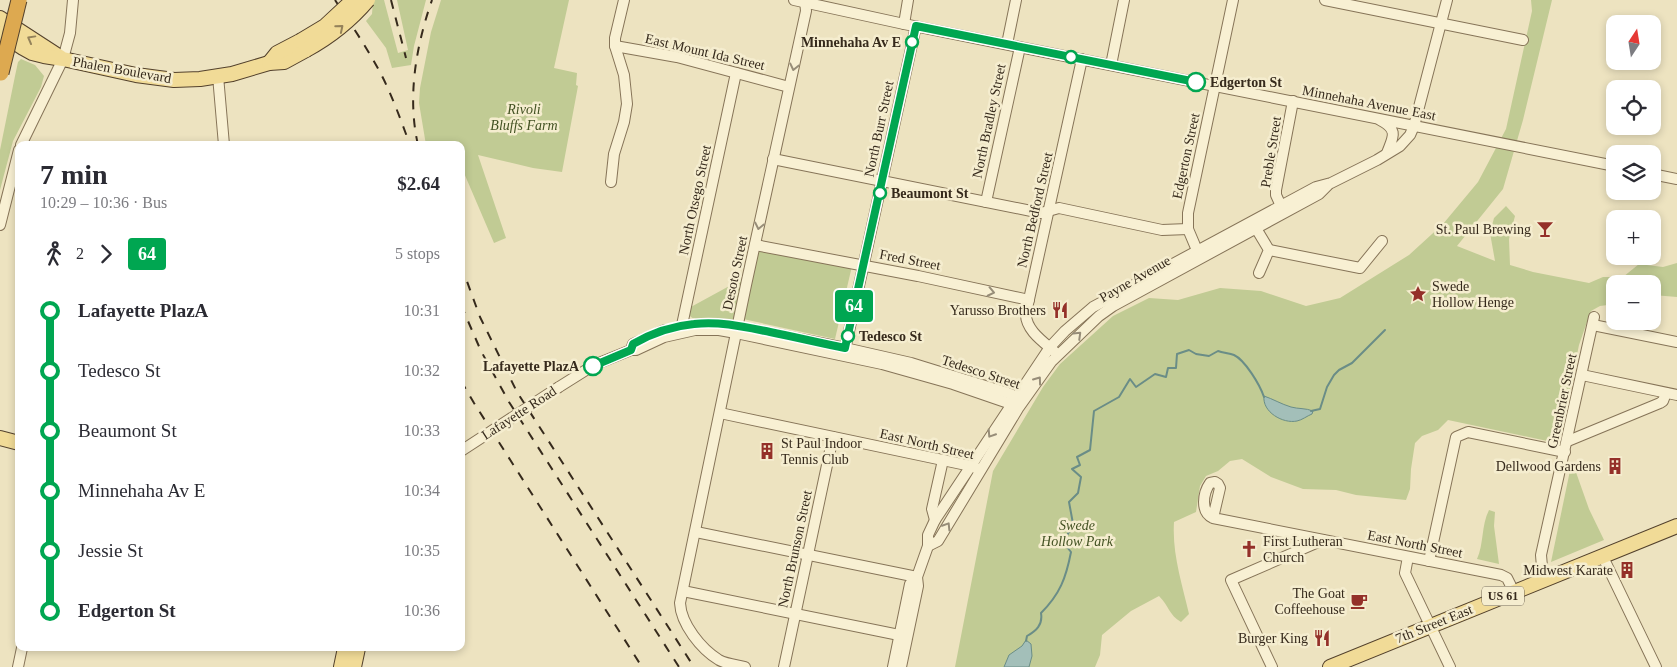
<!DOCTYPE html>
<meta charset="utf-8">
<style>
:root{--surface:#fff;--page:#f7f7f7;--text:#2b2b33;--muted:#7c7c81}
body{margin:0;font-family:"Times New Roman",serif;background:var(--page);color:var(--text);height:100vh;display:flex;flex-direction:column;font-size:19px;white-space:nowrap}
*{box-sizing:border-box;margin:0}
p{font-size:16px;color:var(--muted)}
.icon{flex:none;width:28px;height:28px;fill:none;stroke:currentColor;stroke-width:2;stroke-linecap:round;stroke-linejoin:round}
.map{position:relative;flex:1;overflow:hidden}
.panel{position:absolute;left:15px;top:141px;width:450px;height:510px;display:flex;flex-direction:column;background:var(--surface);border-radius:10px;box-shadow:0 2px 8px #0003}
.panel>*{flex:none}
.badge{padding:0 10px;border-radius:4px;font-size:18px;line-height:32px}
.needle{width:32px;rotate:12deg}
.buttons{position:absolute;left:1606px;top:15px;display:grid;gap:10px}
.buttons a{display:grid;place-items:center;width:55px;height:55px;border-radius:10px;background:var(--surface);box-shadow:0 2px 8px #0003;font-size:25px}
.map>.badge{position:absolute;translate:-50% -50%;box-shadow:0 0 0 2px #fff}
.legs{display:flex;align-items:center;gap:8px;height:55px;padding:0 25px;font-size:16px}
.legs p{margin-inline-start:auto}
.headline{display:flex;align-items:center;justify-content:space-between;height:85px;padding:0 25px}
h1{font-size:28px;font-weight:700;line-height:38px}
ul{padding:0 25px;list-style:none}
li{display:flex;align-items:center;gap:18px;height:60px;font-size:19px}
li i{display:grid;place-items:center;width:8px;height:100%;margin:0 6px;background:currentColor}
li i::after{content:'';width:12px;height:12px;margin:-6px;border:4px solid;border-radius:50%;background:var(--surface)}
li p{margin-inline-start:auto}
li:first-child i{background:linear-gradient(#0000 50%,currentColor 0)}
li:last-child i{background:linear-gradient(currentColor 50%,#0000 0)}
.map>svg:first-child{display:block}
</style>
<div class="map">
<svg width="1677" height="667" viewBox="0 0 1677 667">
<rect width="100%" height="100%" fill="#ede3c0"/>
<g fill="#c1cb94">
<path d="M373,0H384L398,53L408,50L397,0H426L414,46L411,65L392,68L386,48L366,21L372,14Z"/>
<path d="M441,0H569L554,68L577,73L576,85L578,86L562,172L533,168L478,155L506,238L494,243L461,166V145L437,144L426,145L419,103L420,88L431,32Z"/>
<path d="M1531,0H1552L1523,120L1503,189L1457,246L1495,261L1490,233L1494,218L1506,206L1515,216L1509,239L1510,265L1533,272L1589,283L1603,277H1623L1639,264L1663,267L1677,263V297L1653,295L1652,284H1615V304L1600,306L1591,311L1588,319L1579,345L1559,441L1552,442L1448,420L1438,430L1422,436L1415,443L1411,469L1410,489L1406,500L1356,495L1336,490L1303,489L1271,477L1242,459L1230,461L1218,471L1206,476L1200,486L1196,512L1174,522C1172,554 1182,583 1189,614L1181,622C1169,615 1169,606 1159,596L1131,611L1102,635L1100,655L1095,667H955L993,471L1043,387L1060,364L1113,316L1149,298L1178,300L1220,288L1261,291L1306,306L1340,298L1409,255L1443,224L1478,182L1506,129L1532,11Z"/>
<path d="M21,59L35,65L44,76L41,87L13,141L0,190V150L15,76L18,62Z"/>
<path d="M760,249L852,266L835,339L743,319L758,251Z"/>
<path d="M744,278L735,317L731,321C723,320 694,322 690,316C688,314 689,311 689,308Z"/>
<path d="M1572,461L1589,509L1604,540L1551,562Z"/>
<path d="M1489,510L1495,512L1494,526L1499,564L1477,559C1484,544 1481,526 1489,510Z"/>
</g>
<g fill="#a3bfb9" stroke="#6a8d87">
<path d="M1264,396C1273,399 1281,404 1291,407C1298,409 1306,408 1313,411L1312,414C1307,416 1302,420 1297,421C1283,424 1262,412 1264,396Z"/>
<path d="M1026,640L1031,644L1032,656L1029,667H1004L1009,655L1022,646Z"/>
</g>
<g fill="none" stroke-linecap="round" stroke-linejoin="round">
<g stroke="#6a8d87" stroke-width="2">
<path d="M1311,411L1320,409L1327,387L1334,375L1339,370L1352,363L1385,330"/>
<path d="M1026,641L1027,636C1036,631 1043,625 1041,613C1060,594 1066,578 1071,552L1063,542L1069,532L1074,529L1069,502L1078,493L1081,477L1072,469L1080,465L1077,457L1090,450L1094,411L1119,397L1130,379L1136,387L1155,374L1166,377L1168,368H1176L1177,354L1189,350L1196,354L1209,356L1218,351C1223,353 1229,353 1234,355C1245,360 1260,385 1264,397"/>
</g>
<g stroke="#867458" stroke-width="12">
<g id="minor">
<path d="M794,0L904,24L1615,166"/>
<path d="M1325,0L1523,40"/>
<path d="M904,24L908,0"/>
<path d="M1007,44L1016,0"/>
<path d="M615,46L677,57L789,87"/>
<path d="M1111,65L1124,0"/>
<path d="M218,76L224,145"/>
<path d="M1380,120C1399,130 1393,137 1387,153"/>
<path d="M21,145L63,59L70,33L73,0"/>
<path d="M773,159L1041,213L1059,208L1162,230L1188,229"/>
<path d="M1652,174L1677,179"/>
<path d="M611,182L614,154L624,122L627,104L624,75L615,46V38L624,0"/>
<path d="M986,202L1020,47"/>
<path d="M1281,206L1276,195V190L1293,101"/>
<path d="M0,225L19,150"/>
<path d="M1254,225L1269,250L1259,273"/>
<path d="M755,245L918,276L1029,300"/>
<path d="M1269,250L1360,268L1382,241"/>
<path d="M1199,255L1188,229V213L1233,0"/>
<path d="M1593,325L1677,342"/>
<path d="M751,329L845,348L911,363L1008,393L1022,399"/>
<path d="M683,332L682,325L736,73"/>
<path d="M631,350L633,344L665,330"/>
<path d="M1054,351C1042,341 1025,329 1026,313L1082,59"/>
<path d="M844,354L916,26"/>
<path d="M1582,375L1677,395"/>
<path d="M559,387L594,365L631,350H636L664,337L695,330H719L736,333L882,364L953,384L1017,406"/>
<path d="M720,413L971,466L976,468"/>
<path d="M1568,441L1660,403L1663,401L1666,393"/>
<path d="M1213,518L1220,488L1218,484L1215,482L1210,483C1203,493 1200,512 1213,518L1501,575L1507,578L1514,592"/>
<path d="M935,520L932,509L943,460"/>
<path d="M696,532L917,577"/>
<path d="M928,546L938,541L1019,407L1051,362L1099,316L1113,306L1319,194L1328,185"/>
<path d="M1602,555L1656,667"/>
<path d="M1408,557L1405,573L1450,667"/>
<path d="M1429,561L1456,437L1468,432L1565,452"/>
<path d="M1546,578L1542,567L1541,555L1594,317"/>
<path d="M683,591L899,635"/>
<path d="M18,667L22,648"/>
<path d="M745,667C737,665 726,664 719,660C701,649 681,624 680,603L746,285L806,11L805,0"/>
<path d="M784,667L833,437"/>
<path d="M893,667L910,584L917,577"/>
<path d="M901,667L918,586L917,577L928,546V535L935,520L1050,347L1065,331L1093,307L1316,187L1331,183L1377,160L1400,146L1410,135L1414,126L1447,0"/>
<path d="M1272,667L1231,580L1323,540"/>
</g>
</g>
<g stroke="#53412c" stroke-width="16">
<g id="major">
<path d="M0,18L60,57"/>
<path d="M0,33L23,48L32,53L44,56L63,59L136,75L174,80L200,79L232,74L269,63L284,62L306,50"/>
<path d="M269,63L277,53L300,41"/>
<path d="M0,438L19,443"/>
<path d="M341,667L345,648"/>
<path d="M354,667L358,648"/>
<path d="M1330,667L1677,526"/>
</g>
</g>
<use href="#minor" stroke="#f8f0d3" stroke-width="10"/>
<use href="#major" stroke="#f1db97" stroke-width="14"/>
<g stroke="#362a1c" stroke-width="2" stroke-dasharray="9 9" stroke-linecap="butt">
<path d="M335,0C352,26 370,52 384,80C394,101 402,123 410,145"/>
<path d="M360,0L361,15"/>
<path d="M391,0L406,58"/>
<path d="M418,145C407,97 416,46 432,0"/>
<path d="M461,265L480,317L517,392L694,667"/>
<path d="M461,305L481,351L509,402L679,667"/>
<path d="M461,381L474,403L642,667"/>
</g>
<g stroke="#867458" stroke-width="12" stroke-linecap="butt">
<path id="minor-bridge" d="M461,451L559,387"/>
</g>
<g stroke="#53412c" stroke-width="16" stroke-linecap="butt">
<g id="major-bridge">
<path d="M300,41L325,26L353,0"/>
<path d="M306,50C330,37 351,20 368,0"/>
</g>
</g>
<g stroke="#53412c" stroke-width="17" stroke-linecap="butt">
<path id="highway-bridge" d="M1,73L19,0"/>
</g>
<use href="#minor-bridge" stroke="#f8f0d3" stroke-width="10"/>
<use href="#major-bridge" stroke="#f1db97" stroke-width="14"/>
<use href="#highway-bridge" stroke="#dda950" stroke-width="15"/>
</g>
<defs><path id="oneway-chevron" d="M-2-3.5L2.5 0L-2 3.5" fill="none" stroke-width="1.6" stroke-linecap="round" stroke-linejoin="round" transform="scale(1.25)"/></defs>
<g stroke="#94825a">
<use href="#oneway-chevron" transform="translate(340 28) rotate(-40)"/>
<use href="#oneway-chevron" transform="translate(31 39) rotate(-151)"/>
</g>
<g stroke="#978d78">
<use href="#oneway-chevron" transform="translate(794 67) rotate(103)"/>
<use href="#oneway-chevron" transform="translate(759 226) rotate(102)"/>
<use href="#oneway-chevron" transform="translate(991 292) rotate(12)"/>
<use href="#oneway-chevron" transform="translate(1078 335) rotate(-44)"/>
<use href="#oneway-chevron" transform="translate(1038 380) rotate(-54)"/>
<use href="#oneway-chevron" transform="translate(991 434) rotate(123)"/>
<use href="#oneway-chevron" transform="translate(947 526) rotate(-58)"/>
</g>
<g fill="none" stroke-linecap="round" stroke-linejoin="round">
<g stroke="#fff" stroke-width="11">
<path id="line-1" d="M593,366L631,350L633,344C652,333 672,326 694,324C720,321 745,327 770,332C795,337 820,343 845,348L916,26L1196,82"/>
</g>
<use href="#line-1" stroke="#00a651" stroke-width="8"/>
</g>
<defs>
<g id="bar-bare" transform="scale(1.35)"><path d="M-6-5H6L.8 .8V4.5H3.5V6h-7V4.5H-.8V.8Z" fill="#943029" stroke="#f5edcf" stroke-width="2.5" paint-order="stroke"/></g>
<g id="sight-bare" transform="scale(1.35)"><path d="M0-6L1.8-2.2L6-1.7L2.9 1.2L3.7 5.4L0 3.3L-3.7 5.4L-2.9 1.2L-6-1.7L-1.8-2.2Z" fill="#943029" stroke="#f5edcf" stroke-width="2.5" paint-order="stroke"/></g>
<g id="restaurant-bare" transform="scale(1.35)"><path d="M-5-6h1v4h1v-4h1v4h1v-4h1v5L-1.5 .5V6h-2V.5L-5-1ZM5-6V6H3V1.5H1.5Q1.5-4 5-6Z" fill="#943029" stroke="#f5edcf" stroke-width="2.5" paint-order="stroke"/></g>
<g id="building-bare" transform="scale(1.35)"><path d="M-4-6H4V6H1V3H-1V6H-4ZM-2.5-4.3h1.7v1.8h-1.7ZM.8-4.3h1.7v1.8H.8ZM-2.5-1h1.7V.8h-1.7ZM.8-1h1.7V.8H.8Z" fill="#943029" stroke="#f5edcf" stroke-width="2.5" paint-order="stroke"/></g>
<g id="church-bare" transform="scale(1.35)"><path d="M-1.2-6h2.4v3.5h3.3v2.4h-3.3V6h-2.4V-.1h-3.3v-2.4h3.3Z" fill="#943029" stroke="#f5edcf" stroke-width="2.5" paint-order="stroke"/></g>
<g id="cafe-bare" transform="scale(1.35)"><path d="M-5.5-4.5H6V0H3Q3 3.5 0 3.5H-2.5Q-5.5 3.5-5.5 0ZM3-3.2v2h1.7v-2ZM-6 4.5H4V6H-6Z" fill="#943029" stroke="#f5edcf" stroke-width="2.5" paint-order="stroke"/></g>
</defs>
<g fill-rule="evenodd">
<use href="#bar-bare" x="1545" y="229"/>
<use href="#sight-bare" x="1418" y="294"/>
<use href="#restaurant-bare" x="1060" y="310"/>
<use href="#building-bare" x="767" y="451"/>
<use href="#building-bare" x="1615" y="466"/>
<use href="#church-bare" x="1249" y="549"/>
<use href="#building-bare" x="1627" y="570"/>
<use href="#cafe-bare" x="1359" y="601"/>
<use href="#restaurant-bare" x="1322" y="638"/>
</g>
<g fill="#fff" stroke="#00a651" stroke-width="2.5">
<circle cx="912" cy="42" r="6"/>
<circle cx="1071" cy="57" r="6"/>
<circle cx="1196" cy="82" r="9"/>
<circle cx="880" cy="193" r="6"/>
<circle cx="848" cy="336" r="6"/>
<circle cx="593" cy="366" r="9"/>
</g>
<g text-anchor="middle" dominant-baseline="central" stroke-width="5" stroke-linejoin="round" paint-order="stroke">
<rect fill="#f5edcf" stroke="#6f6452" stroke-width="1" x="1482" y="586.5" width="42" height="19" rx="4"/>
<g font-size="12" font-weight="bold" fill="#362a1c">
<text x="1503" y="596">US 61</text>
</g>
<g font-size="14" font-weight="bold" fill="#362a1c" stroke="#f5edcf" text-anchor="start">
<text x="901" y="42" text-anchor="end">Minnehaha Av E</text>
<text x="1210" y="82">Edgerton St</text>
<text x="891" y="193">Beaumont St</text>
<text x="859" y="336">Tedesco St</text>
<text x="579" y="366" text-anchor="end">Lafayette PlazA</text>
</g>
<g font-size="14" fill="#362a1c" stroke="#f5edcf">
<text transform="translate(705 52) rotate(13)">East Mount Ida Street</text>
<text transform="translate(122 70) rotate(10)">Phalen Boulevard</text>
<text transform="translate(1369 103) rotate(11)">Minnehaha Avenue East</text>
<text transform="translate(989 121) rotate(-78)">North Bradley Street</text>
<text transform="translate(879 129) rotate(-78)">North Burr Street</text>
<text transform="translate(1271 152) rotate(-81)">Preble Street</text>
<text transform="translate(1186 156) rotate(-78)">Edgerton Street</text>
<text transform="translate(695 200) rotate(-78)">North Otsego Street</text>
<text transform="translate(1035 210) rotate(-77)">North Bedford Street</text>
<text transform="translate(910 260) rotate(11)">Fred Street</text>
<text transform="translate(735 273) rotate(-78)">Desoto Street</text>
<text transform="translate(1135 279) rotate(-30)">Payne Avenue</text>
<text transform="translate(981 372) rotate(18)">Tedesco Street</text>
<text transform="translate(1562 401) rotate(-78)">Greenbrier Street</text>
<text transform="translate(519 413) rotate(-33)">Lafayette Road</text>
<text transform="translate(927 444) rotate(13)">East North Street</text>
<text transform="translate(1415 544) rotate(11)">East North Street</text>
<text transform="translate(795 549) rotate(-78)">North Brunson Street</text>
<text transform="translate(1434 624) rotate(-22)">7th Street East</text>
</g>
<g font-size="14" font-style="italic" fill="#435223" stroke="#f5edcf">
<text x="524" y="109">Rivoli<tspan x="524" dy="16">Bluffs Farm</tspan></text>
<text x="1077" y="525">Swede<tspan x="1077" dy="16">Hollow Park</tspan></text>
</g>
<g font-size="14" fill="#362a1c" stroke="#f5edcf" text-anchor="end">
<text x="1531" y="229">St. Paul Brewing</text>
<text x="1432" y="286" text-anchor="start">Swede<tspan x="1432" dy="16">Hollow Henge</tspan></text>
<text x="1046" y="310">Yarusso Brothers</text>
<text x="781" y="443" text-anchor="start">St Paul Indoor<tspan x="781" dy="16">Tennis Club</tspan></text>
<text x="1601" y="466">Dellwood Gardens</text>
<text x="1263" y="541" text-anchor="start">First Lutheran<tspan x="1263" dy="16">Church</tspan></text>
<text x="1613" y="570">Midwest Karate</text>
<text x="1345" y="593">The Goat<tspan x="1345" dy="16">Coffeehouse</tspan></text>
<text x="1308" y="638">Burger King</text>
</g>
</g>
</svg>
<div class="buttons">
<a><svg class="needle" viewBox="-14 -14 28 28"><path d="M0-13l5 13h-10z" fill="#e53935"/><path d="M0 13l5-13h-10z" fill="#7c7c81"/></svg></a>
<a><svg class="icon" aria-label="locate" viewBox="0 0 24 24"><circle cx="12" cy="12" r="6"/><path d="M12 2v4M12 18v4M2 12h4M18 12h4"/></svg></a>
<a><svg class="icon" aria-label="layers" viewBox="0 0 24 24"><path d="M12 4l9 5-9 5-9-5zM3 14l9 5 9-5"/></svg></a>
<a>+</a>
<a>−</a>
</div>
<b class="badge" style="left:854px;top:306px;background:#00a651;color:#fff">64</b>
<section class="panel">
<div class="headline"><div><h1>7 min</h1><p>10:29 – 10:36 · Bus</p></div><b>$2.64</b></div>
<div class="legs"><svg class="icon" aria-label="walk" viewBox="0 0 24 24"><circle cx="13" cy="4" r="2"/><path d="M13 8l-2 6 4 7M11 14l-3 7M7 12l3-4h3l4 4"/></svg>2<svg class="icon" aria-label="forward" viewBox="0 0 24 24"><path d="M9 5l7 7-7 7"/></svg><b class="badge" style="background:#00a651;color:#fff">64</b><p>5 stops</p></div>
<ul>
<li><i style="color:#00a651"></i><b>Lafayette PlazA</b><p>10:31</p></li>
<li><i style="color:#00a651"></i><span>Tedesco St</span><p>10:32</p></li>
<li><i style="color:#00a651"></i><span>Beaumont St</span><p>10:33</p></li>
<li><i style="color:#00a651"></i><span>Minnehaha Av E</span><p>10:34</p></li>
<li><i style="color:#00a651"></i><span>Jessie St</span><p>10:35</p></li>
<li><i style="color:#00a651"></i><b>Edgerton St</b><p>10:36</p></li>
</ul>
</section>
</div>
